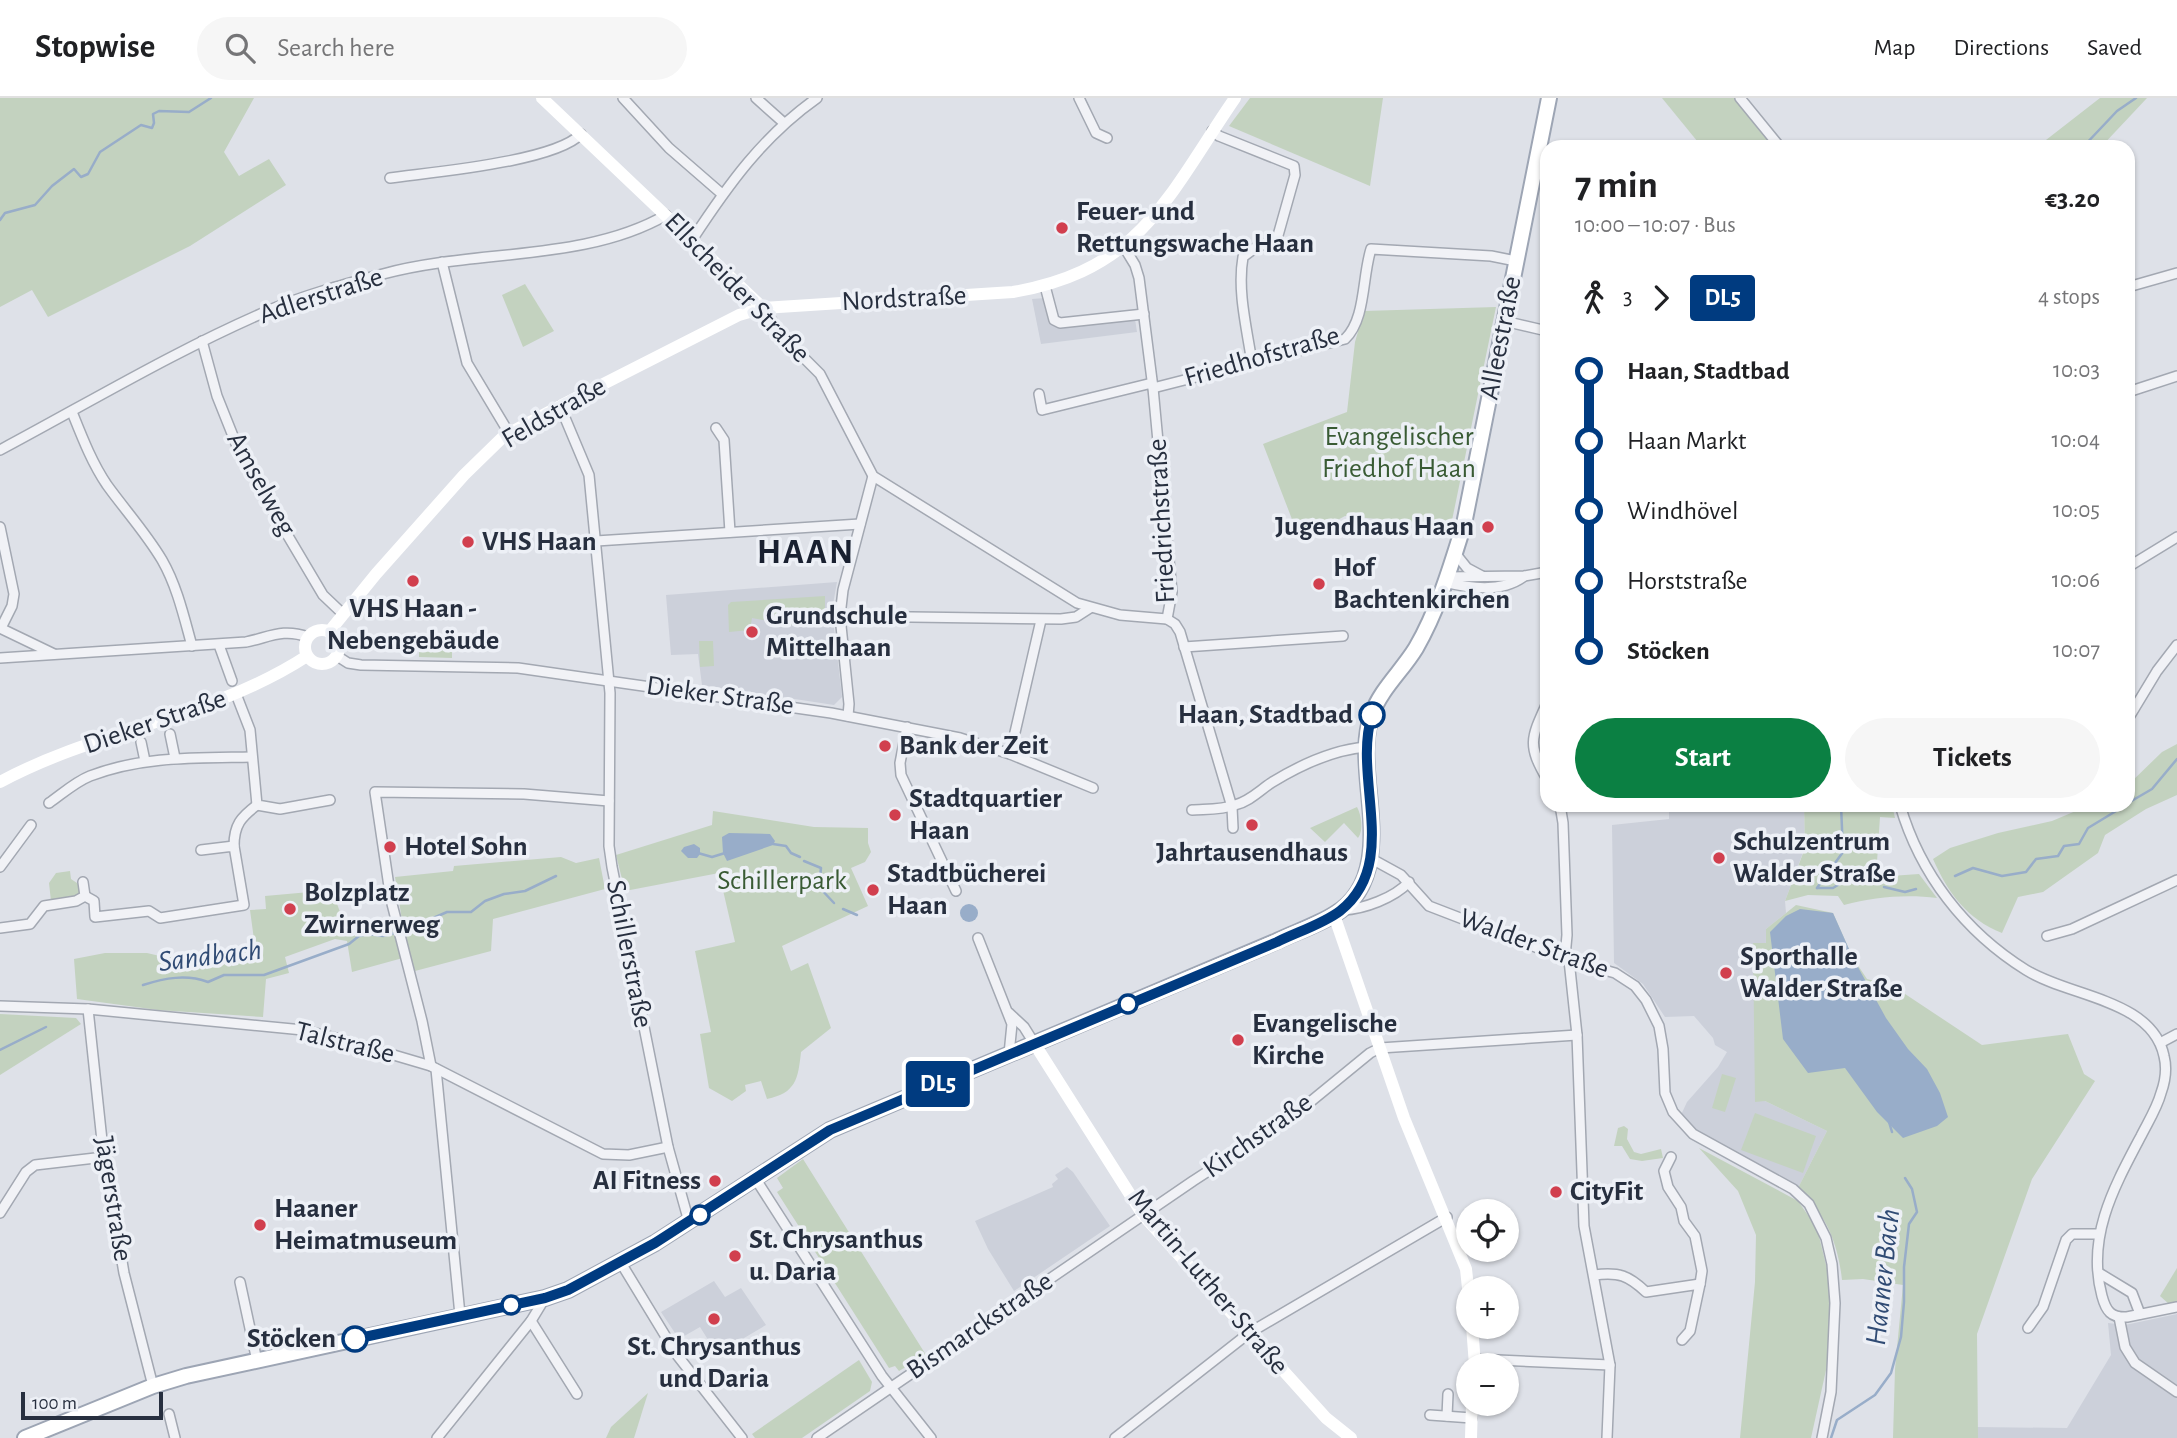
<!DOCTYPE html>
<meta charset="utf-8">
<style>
:root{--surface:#fff;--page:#f6f6f6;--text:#202124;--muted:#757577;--line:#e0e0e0;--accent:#0b8043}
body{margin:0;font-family:"Alegreya Sans",sans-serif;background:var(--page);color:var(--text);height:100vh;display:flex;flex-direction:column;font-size:26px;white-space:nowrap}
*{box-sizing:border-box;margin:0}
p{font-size:23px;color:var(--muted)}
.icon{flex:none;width:38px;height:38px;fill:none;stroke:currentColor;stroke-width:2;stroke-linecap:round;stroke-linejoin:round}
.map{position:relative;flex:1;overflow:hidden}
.drawer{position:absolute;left:1540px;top:42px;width:595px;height:672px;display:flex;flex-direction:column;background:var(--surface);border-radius:21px;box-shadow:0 2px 5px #0004}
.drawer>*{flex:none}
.badge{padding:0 14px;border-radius:5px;font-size:24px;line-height:46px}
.tools{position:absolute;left:1456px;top:1101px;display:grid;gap:14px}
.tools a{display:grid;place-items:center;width:63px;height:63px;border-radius:50%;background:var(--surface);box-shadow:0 2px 5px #0004;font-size:35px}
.scale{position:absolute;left:21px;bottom:18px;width:142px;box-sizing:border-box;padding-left:7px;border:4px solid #272f3f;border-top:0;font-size:19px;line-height:24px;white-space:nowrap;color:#272f3f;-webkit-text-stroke:5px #edf0f6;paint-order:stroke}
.map>.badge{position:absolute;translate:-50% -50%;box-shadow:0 0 0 4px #fff}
.legs{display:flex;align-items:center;gap:10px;height:77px;padding:0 35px;font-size:23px}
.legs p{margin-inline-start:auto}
.overview{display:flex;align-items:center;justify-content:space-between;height:119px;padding:0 35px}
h1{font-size:38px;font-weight:700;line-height:52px}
.button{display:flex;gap:14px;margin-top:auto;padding:14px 35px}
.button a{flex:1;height:80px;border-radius:42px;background:var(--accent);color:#fff;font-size:28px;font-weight:700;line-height:80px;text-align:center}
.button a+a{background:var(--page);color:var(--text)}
ul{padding:0 35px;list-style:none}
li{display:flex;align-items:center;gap:24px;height:70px;font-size:26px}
li i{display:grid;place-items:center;width:10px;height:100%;margin:0 9px;background:currentColor}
li i::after{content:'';width:18px;height:18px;margin:-9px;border:5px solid;border-radius:50%;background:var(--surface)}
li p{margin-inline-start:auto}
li:first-child i{background:linear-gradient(#0000 50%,currentColor 0)}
li:last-child i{background:linear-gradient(currentColor 50%,#0000 0)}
header{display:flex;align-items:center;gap:42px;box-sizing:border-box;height:98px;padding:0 35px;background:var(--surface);border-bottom:2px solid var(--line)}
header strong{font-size:33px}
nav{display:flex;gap:38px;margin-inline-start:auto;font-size:24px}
.search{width:490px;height:63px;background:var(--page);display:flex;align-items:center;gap:18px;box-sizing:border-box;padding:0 24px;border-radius:38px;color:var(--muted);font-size:26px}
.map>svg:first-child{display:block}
</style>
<header>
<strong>Stopwise</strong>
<div class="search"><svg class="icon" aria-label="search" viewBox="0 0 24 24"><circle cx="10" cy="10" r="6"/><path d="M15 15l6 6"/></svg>Search here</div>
<nav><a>Map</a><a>Directions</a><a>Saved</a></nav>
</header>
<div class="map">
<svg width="2177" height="1340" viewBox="0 0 2177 1340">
<rect width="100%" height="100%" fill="#dee1e8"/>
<g fill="#ccd0da">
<path d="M1045,200L1057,228L1075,229L1135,221L1137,234L1041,246L1032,201Z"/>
<path d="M837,484L832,512L842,599L834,607L702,587L698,556L671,557L666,497Z"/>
<path d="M1686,707H1804L1805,749L1785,803L1786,815L1766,831L1765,1003L1827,1033L1798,1090L1706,1040L1688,1028L1680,1019L1687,1004L1718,969L1727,954L1715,947L1713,940L1694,918L1665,919L1643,886L1614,865L1612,727L1669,721V712H1686Z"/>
<path d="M1067,1069L1073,1074L1110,1128L1014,1193L988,1151L975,1123L1053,1089L1052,1086L1058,1081L1055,1077Z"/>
<path d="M714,1183L725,1199L741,1190L766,1227L717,1256L700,1229L679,1241L661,1214Z"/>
<path d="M2177,1216V1340H1978L1976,1329L2067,1330L2111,1257L2108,1225L2125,1227Z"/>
</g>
<g fill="#c3d2bf">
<path d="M0,0H254L224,54L239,78L269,61L286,87L190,148L48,219L32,192L0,209Z"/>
<path d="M1250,0H1383L1370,88L1229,28Z"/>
<path d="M1662,0H1735L1773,49H1702Z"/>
<path d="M2100,0H2147L2101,49H2037Z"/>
<path d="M525,186L554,233L523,249L502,197Z"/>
<path d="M1496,209L1450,432L1430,426L1345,418L1300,442L1263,346L1347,314L1355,244L1364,213Z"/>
<path d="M825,498V522L798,523L797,528L752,520L750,532L729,534L728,507L731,504Z"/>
<path d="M699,543H713L714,568L700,569Z"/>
<path d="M419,551L452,552V560L419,559Z"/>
<path d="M2177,646V697L2146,711L2105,737L2098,755L2043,794L2018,799L2002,835C1967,821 1948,795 1933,761L1950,750L1998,735L2052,723L2090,707H2128V687L2162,654Z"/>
<path d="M1804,707H1892L1895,720L1880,719L1876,779L1919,776L1937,800C1906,796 1874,799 1844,807L1838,798L1808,797L1785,803L1805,750Z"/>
<path d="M1357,709C1361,716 1364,732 1358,740L1344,725L1325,744L1310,730Z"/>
<path d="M713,713L814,729L868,730V745L871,754L865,764L851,770L868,808L782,848L791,873L808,865L831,930L801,954C798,981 796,995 767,1001L761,983L745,987L746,993L732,1003L709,990L700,936L711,934L695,853L735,844L719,775L625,793L616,757L712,727Z"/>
<path d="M561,759L576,765L599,760L605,791L493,821L491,853L415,873L410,858L352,874L347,843L335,841L285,859L289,875L266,881L263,919L158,912L77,901L74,861L105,855H147L164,859L219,857L255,849L250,812L266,811L265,798L332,792L348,836L402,822L395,779L453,773L454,768Z"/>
<path d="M70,773L71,781L80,787L81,796L74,802L51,803L49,785L56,775Z"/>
<path d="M1796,807L1833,815L1853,860L1867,881L1893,888L1982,947L2068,936L2084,976L2095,983L2032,1081L1977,1236L1978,1340H1893L1895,1271L1903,1187L1863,1181L1842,1182C1838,1145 1826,1116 1798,1090L1827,1033L1765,1003L1755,1004L1753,845H1766V831Z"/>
<path d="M0,916L76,920L81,926L0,977Z"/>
<path d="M1722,976L1736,980L1725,1014L1712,1010Z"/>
<path d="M1755,1015L1816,1038L1803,1075L1741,1052Z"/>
<path d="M1624,1028L1628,1031L1627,1041L1634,1054L1641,1056L1661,1051L1663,1060L1642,1063L1630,1061L1622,1048H1614L1618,1030Z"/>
<path d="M1699,1050L1798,1103L1817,1130L1829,1179L1831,1231L1830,1254L1811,1340H1740L1755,1184L1756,1137L1738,1093Z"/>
<path d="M803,1061L926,1257L899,1273L895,1268L889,1270L777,1094L783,1090L777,1080Z"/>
<path d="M2177,1170V1206L2170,1207L2160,1198Z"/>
<path d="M859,1262L872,1284L870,1293L802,1340H755L752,1336Z"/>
<path d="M648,1295L634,1340H606L611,1329Z"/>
</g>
<g fill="#98adc9">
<path d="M729,735L770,736L775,743L773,747L727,763L723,755L722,739Z"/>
<path d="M694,746L700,750V756L697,760H688L681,753L684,749Z"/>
<circle cx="969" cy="815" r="9"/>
<path d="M1800,811L1833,815L1853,860L1886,920L1908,951L1927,971L1940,995L1948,1019L1937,1028L1903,1040L1877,1014L1845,970L1808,975L1783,941L1770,834L1786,818Z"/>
</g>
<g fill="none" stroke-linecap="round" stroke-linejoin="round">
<g stroke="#98adc9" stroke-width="2.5">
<path d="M2083,49L2117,13L2136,0"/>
<path d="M0,122L5,115L35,107L52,88L74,71L81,79L88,76L100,54L141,27L152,30L154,25L153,16L159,13L189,14L211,0"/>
<path d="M2128,705L2152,691L2177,661"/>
<path d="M773,746L786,748L791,755L800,759"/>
<path d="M698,755L712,759L725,755"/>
<path d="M804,763L821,770L819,789L834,805"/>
<path d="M1955,778L1973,770L2002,778L2026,774L2036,761L2058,758L2064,748L2079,746L2088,730L2126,707"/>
<path d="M1884,789L1905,794L1916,791"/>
<path d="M1817,790L1843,754L1841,707"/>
<path d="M1817,790H1833L1846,782"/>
<path d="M843,811L857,817"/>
<path d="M143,887C165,880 186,876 208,884L224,877H264L349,846L359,838L368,836L383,838L406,832L447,814H471L485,803L504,796L525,793L556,778"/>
<path d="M0,952L46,929"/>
<path d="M1889,1024L1892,1034"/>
<path d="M1831,1340L1837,1322L1875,1297L1891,1275L1901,1239L1904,1204V1169L1909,1126L1917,1114L1912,1091L1905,1080"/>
</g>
<g stroke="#a3a8b2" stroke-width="12">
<g id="street">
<path d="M623,0L669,50L722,96"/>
<path d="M756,0L784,25"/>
<path d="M1079,0L1096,35L1107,40"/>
<path d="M1740,0L1780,49"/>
<path d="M1212,33L1219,38L1294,68L1295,77L1277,141L1255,150L1243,159C1237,193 1247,231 1252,265"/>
<path d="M390,80C432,74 554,64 581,36"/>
<path d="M692,142C728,87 763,38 817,0"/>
<path d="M1124,149L1135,167L1139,180L1153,290L1172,494L1167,521"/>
<path d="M442,164L467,265L509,335"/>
<path d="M1045,188L1054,222L1060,225L1144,216"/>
<path d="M2128,189L2177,175"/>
<path d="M763,210L784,240L820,276L873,378L1077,505L1120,517L1167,521L1175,526L1180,534L1232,709L1233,730"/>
<path d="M1504,223L1547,233"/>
<path d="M202,243L217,298L237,348L259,389L323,497L343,516"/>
<path d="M1153,290L1345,241C1366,221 1362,179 1371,151L1491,158L1516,163"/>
<path d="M2128,294L2177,278"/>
<path d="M1039,296L1042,312L1152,285"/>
<path d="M560,308L589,377L610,595L609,748L612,769L668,1049L689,1124"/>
<path d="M72,314C82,339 92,365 107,387C125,412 146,435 162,462C177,488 184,519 192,548"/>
<path d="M716,330L724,342L730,434"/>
<path d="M0,352C90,304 178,251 272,211C308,196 346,186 383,176C474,151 585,164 666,117"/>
<path d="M0,429L14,496L12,508L1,530"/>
<path d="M596,443L860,426"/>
<path d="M1455,455L1467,470L1482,478"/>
<path d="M2128,469L2177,439"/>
<path d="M1446,479L1524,478L1547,474"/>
<path d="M1444,484C1469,490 1501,495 1523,479"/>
<path d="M840,518L1061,521L1076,519L1090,510"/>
<path d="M0,530L54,556"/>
<path d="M219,547L232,583"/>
<path d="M1184,549L1343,538"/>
<path d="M337,558L348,565L361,567L518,570L831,615L960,640L1010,656L1093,690"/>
<path d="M0,560L246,544C270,539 283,530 308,539"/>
<path d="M236,596L250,632L257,707L280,711L330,702"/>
<path d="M1547,605C1531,640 1527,647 1547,681"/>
<path d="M848,618L849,606L840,518L843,492L873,378"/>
<path d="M2128,621L2157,573L2177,547"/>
<path d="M907,629L900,665L901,677L956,793"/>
<path d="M170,636L175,660"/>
<path d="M141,644L145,663"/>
<path d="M1010,656L1041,522"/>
<path d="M49,705C62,696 75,684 90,678C142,658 196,660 251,659"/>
<path d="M1560,707L1563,725L1567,837L1565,859"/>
<path d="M1900,707C1920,776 1965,834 2026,872C2069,899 2152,901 2164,958C2167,970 2165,984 2161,995C2157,1010 2148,1024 2141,1038C2114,1089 2086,1139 2102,1198C2106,1213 2111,1220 2127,1219L2177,1209"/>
<path d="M1192,712C1206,711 1222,712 1235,707C1250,703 1259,693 1271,685C1300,667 1332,652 1366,649"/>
<path d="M234,748C234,727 241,719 257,707"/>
<path d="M1370,760L1401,777L1429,808L1569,862L1615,875L1635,888L1646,902L1659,928L1663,951L1665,995L1673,1014L1693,1036L1793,1091L1809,1106L1826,1140L1832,1166L1835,1205L1831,1294L1822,1340"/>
<path d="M0,769L31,727"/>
<path d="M85,798L94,803L95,819L149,813L160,820L244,807L234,748L201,752"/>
<path d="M1343,812C1364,811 1394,800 1409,784"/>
<path d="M0,830L30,826L44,808L76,803L85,798L83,784"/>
<path d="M2047,838L2072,831L2177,782"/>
<path d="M978,840L1012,926L1009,956"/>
<path d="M1569,862L1577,937L1584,1128L1610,1267L1607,1340"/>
<path d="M0,908L88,911L303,932L336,940L431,968L603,1056L629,1057L668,1049"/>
<path d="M88,911L103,1052L124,1175L153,1288"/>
<path d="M1009,915L1024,929L1034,945"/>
<path d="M2160,945L2177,936"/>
<path d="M431,968L422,923L391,802L375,694L524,696L609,703"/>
<path d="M436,971L460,1217"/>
<path d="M1671,1059L1664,1073L1668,1089L1681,1109L1684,1123L1695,1138L1702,1173L1700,1186"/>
<path d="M755,1080L882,1278L931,1340"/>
<path d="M0,1115L26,1074L35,1067L104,1059"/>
<path d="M621,1165L677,1257L742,1340"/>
<path d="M2099,1175L2132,1195L2140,1216"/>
<path d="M1594,1177C1619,1174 1628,1177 1646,1194L1700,1186L1690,1233L1682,1242"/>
<path d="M240,1184L257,1263"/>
<path d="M2119,1219L2125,1249L2135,1265L2177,1294"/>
<path d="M531,1223L577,1296"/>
<path d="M2028,1230L2043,1209L2066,1142L2072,1136H2099"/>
<path d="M1475,1261L1610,1267"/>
<path d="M169,1316L175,1340"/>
<path d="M1430,1317L1472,1320"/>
<path d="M1447,1318L1448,1296"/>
<path d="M437,1340L531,1223L545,1200"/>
<path d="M817,1340L1193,1083L1293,1018L1370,955L1380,950L1577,937"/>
<path d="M1115,1340L1249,1235L1447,1119"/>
</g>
</g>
<g stroke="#9da5b4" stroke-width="18">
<path id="primary" d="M25,1340L153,1288L186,1278L545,1200L568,1192L655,1145L830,1032L1277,843C1296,834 1317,827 1335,816C1381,789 1372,729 1368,685C1366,662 1364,639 1372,616C1381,591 1402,573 1416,550C1438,512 1451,468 1464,426L1549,0"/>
</g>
<use href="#street" stroke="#f1f2f6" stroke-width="9"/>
<g stroke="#fff" stroke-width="12">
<path d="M542,0L763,210"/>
<circle cx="322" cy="549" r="17"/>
<path d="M329,534L376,476L464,377L504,338L560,308L739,217L763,210L1013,194C1142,172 1168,97 1235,0"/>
<path d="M0,684C98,631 212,620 307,558"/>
<path d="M1334,817L1404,1020L1466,1171L1468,1190"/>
<path d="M1034,945L1143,1117L1326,1320L1351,1340"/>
<path d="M1472,1228L1475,1267"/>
<path d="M1471,1340L1472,1306"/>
</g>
<use href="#primary" stroke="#fff" stroke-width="14"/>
</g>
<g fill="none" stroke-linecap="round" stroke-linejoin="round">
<g stroke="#fff" stroke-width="16">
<path id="line-1" d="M355,1241L545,1200L568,1192L655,1145L830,1032L1277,844C1297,834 1323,826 1340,813C1401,765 1352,680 1372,617"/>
</g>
<use href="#line-1" stroke="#003b80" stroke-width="10"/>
</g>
<g fill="#d13f4e" stroke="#edf0f6" stroke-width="2.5">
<circle cx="1062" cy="130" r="7"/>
<circle cx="1488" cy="429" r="7"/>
<circle cx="468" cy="444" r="7"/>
<circle cx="413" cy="483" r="7"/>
<circle cx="1319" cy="486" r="7"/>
<circle cx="752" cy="534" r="7"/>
<circle cx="885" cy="648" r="7"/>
<circle cx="895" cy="717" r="7"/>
<circle cx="1252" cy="727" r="7"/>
<circle cx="390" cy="749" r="7"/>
<circle cx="1719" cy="760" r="7"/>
<circle cx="873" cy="792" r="7"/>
<circle cx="290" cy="811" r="7"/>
<circle cx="1726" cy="875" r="7"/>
<circle cx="1238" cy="942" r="7"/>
<circle cx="715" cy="1083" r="7"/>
<circle cx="1556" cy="1094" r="7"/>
<circle cx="260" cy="1127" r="7"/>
<circle cx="735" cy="1158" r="7"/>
<circle cx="714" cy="1221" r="7"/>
</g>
<g fill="#fff" stroke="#003b80" stroke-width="3.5">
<circle cx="1372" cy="617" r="12"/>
<circle cx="1128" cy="906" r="9"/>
<circle cx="700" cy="1117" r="9"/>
<circle cx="511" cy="1207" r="9"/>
<circle cx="355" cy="1241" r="12"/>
</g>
<g text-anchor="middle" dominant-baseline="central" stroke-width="7" stroke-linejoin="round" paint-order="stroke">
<g font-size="28" font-weight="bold" fill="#272f3f" stroke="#edf0f6" text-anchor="start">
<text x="1076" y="114">Feuer- und<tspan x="1076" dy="32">Rettungswache Haan</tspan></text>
<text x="1474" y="429" text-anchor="end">Jugendhaus Haan</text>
<text x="482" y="444">VHS Haan</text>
<text x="1333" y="470">Hof<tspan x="1333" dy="32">Bachtenkirchen</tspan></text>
<text x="413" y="511" text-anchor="middle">VHS Haan -<tspan x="413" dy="32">Nebengebäude</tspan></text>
<text x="766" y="518">Grundschule<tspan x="766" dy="32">Mittelhaan</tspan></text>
<text x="899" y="648">Bank der Zeit</text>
<text x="909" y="701">Stadtquartier<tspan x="909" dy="32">Haan</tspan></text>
<text x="1733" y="744">Schulzentrum<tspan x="1733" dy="32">Walder Straße</tspan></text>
<text x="404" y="749">Hotel Sohn</text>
<text x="1252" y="755" text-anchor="middle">Jahrtausendhaus</text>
<text x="887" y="776">Stadtbücherei<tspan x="887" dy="32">Haan</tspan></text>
<text x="304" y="795">Bolzplatz<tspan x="304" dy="32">Zwirnerweg</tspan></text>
<text x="1740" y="859">Sporthalle<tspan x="1740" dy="32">Walder Straße</tspan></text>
<text x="1252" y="926">Evangelische<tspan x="1252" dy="32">Kirche</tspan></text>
<text x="701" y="1083" text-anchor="end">AI Fitness</text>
<text x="1570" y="1094">CityFit</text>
<text x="274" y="1111">Haaner<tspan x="274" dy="32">Heimatmuseum</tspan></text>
<text x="749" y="1142">St. Chrysanthus<tspan x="749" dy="32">u. Daria</tspan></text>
<text x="714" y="1249" text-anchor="middle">St. Chrysanthus<tspan x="714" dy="32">und Daria</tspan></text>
</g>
<g font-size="28" fill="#272f3f" stroke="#edf0f6">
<text transform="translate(737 190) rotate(46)">Ellscheider Straße</text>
<text transform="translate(321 198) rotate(-18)">Adlerstraße</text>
<text transform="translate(904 201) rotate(-3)">Nordstraße</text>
<text transform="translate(1501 240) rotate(-79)">Alleestraße</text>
<text transform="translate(1262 259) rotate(-16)">Friedhofstraße</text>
<text transform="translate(554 315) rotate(-30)">Feldstraße</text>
<text transform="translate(261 386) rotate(61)">Amselweg</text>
<text transform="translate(1162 423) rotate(-93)">Friedrichstraße</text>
<text transform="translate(720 598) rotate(8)">Dieker Straße</text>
<text transform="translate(155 624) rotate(-19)">Dieker Straße</text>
<text transform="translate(1534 846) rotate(20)">Walder Straße</text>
<text transform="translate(629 856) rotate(79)">Schillerstraße</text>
<text transform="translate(345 945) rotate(14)">Talstraße</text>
<text transform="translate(1258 1038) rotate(-35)">Kirchstraße</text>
<text transform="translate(113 1101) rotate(81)">Jägerstraße</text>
<text transform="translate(1208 1184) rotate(50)">Martin-Luther-Straße</text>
<text transform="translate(980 1228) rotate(-34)">Bismarckstraße</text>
</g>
<g font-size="28" fill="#395b34" stroke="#edf0f6">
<text x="1399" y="339">Evangelischer<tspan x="1399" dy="32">Friedhof Haan</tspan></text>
<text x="782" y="783">Schillerpark</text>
</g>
<g font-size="28" font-weight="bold" fill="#272f3f" stroke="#edf0f6" text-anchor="end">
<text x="1353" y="617">Haan, Stadtbad</text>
<text x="336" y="1241">Stöcken</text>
</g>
<g font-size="30" font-style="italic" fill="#304b74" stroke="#edf0f6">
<text transform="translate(210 858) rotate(-7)">Sandbach</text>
<text transform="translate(1883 1179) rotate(-84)">Haaner Bach</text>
</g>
<g font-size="35" font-weight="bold" letter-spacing="2" fill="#192030" stroke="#edf0f6">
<text x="806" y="454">HAAN</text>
</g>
</g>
</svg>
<div class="tools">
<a><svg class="icon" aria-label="locate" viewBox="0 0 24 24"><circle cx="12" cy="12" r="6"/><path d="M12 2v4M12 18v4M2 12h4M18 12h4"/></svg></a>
<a>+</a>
<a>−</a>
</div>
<div class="scale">100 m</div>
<b class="badge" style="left:938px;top:986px;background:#003b80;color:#fff">DL5</b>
<section class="drawer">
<div class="overview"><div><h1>7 min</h1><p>10:00 – 10:07 · Bus</p></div><b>€3.20</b></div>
<div class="legs"><svg class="icon" aria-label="walk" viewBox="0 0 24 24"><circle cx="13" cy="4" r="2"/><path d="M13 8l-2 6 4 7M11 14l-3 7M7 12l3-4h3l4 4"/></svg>3<svg class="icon" aria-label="forward" viewBox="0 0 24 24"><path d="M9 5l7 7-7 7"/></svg><b class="badge" style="background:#003b80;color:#fff">DL5</b><p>4 stops</p></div>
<ul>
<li><i style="color:#003b80"></i><b>Haan, Stadtbad</b><p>10:03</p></li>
<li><i style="color:#003b80"></i><span>Haan Markt</span><p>10:04</p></li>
<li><i style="color:#003b80"></i><span>Windhövel</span><p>10:05</p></li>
<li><i style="color:#003b80"></i><span>Horststraße</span><p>10:06</p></li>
<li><i style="color:#003b80"></i><b>Stöcken</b><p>10:07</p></li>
</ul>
<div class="button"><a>Start</a><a>Tickets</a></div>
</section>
</div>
